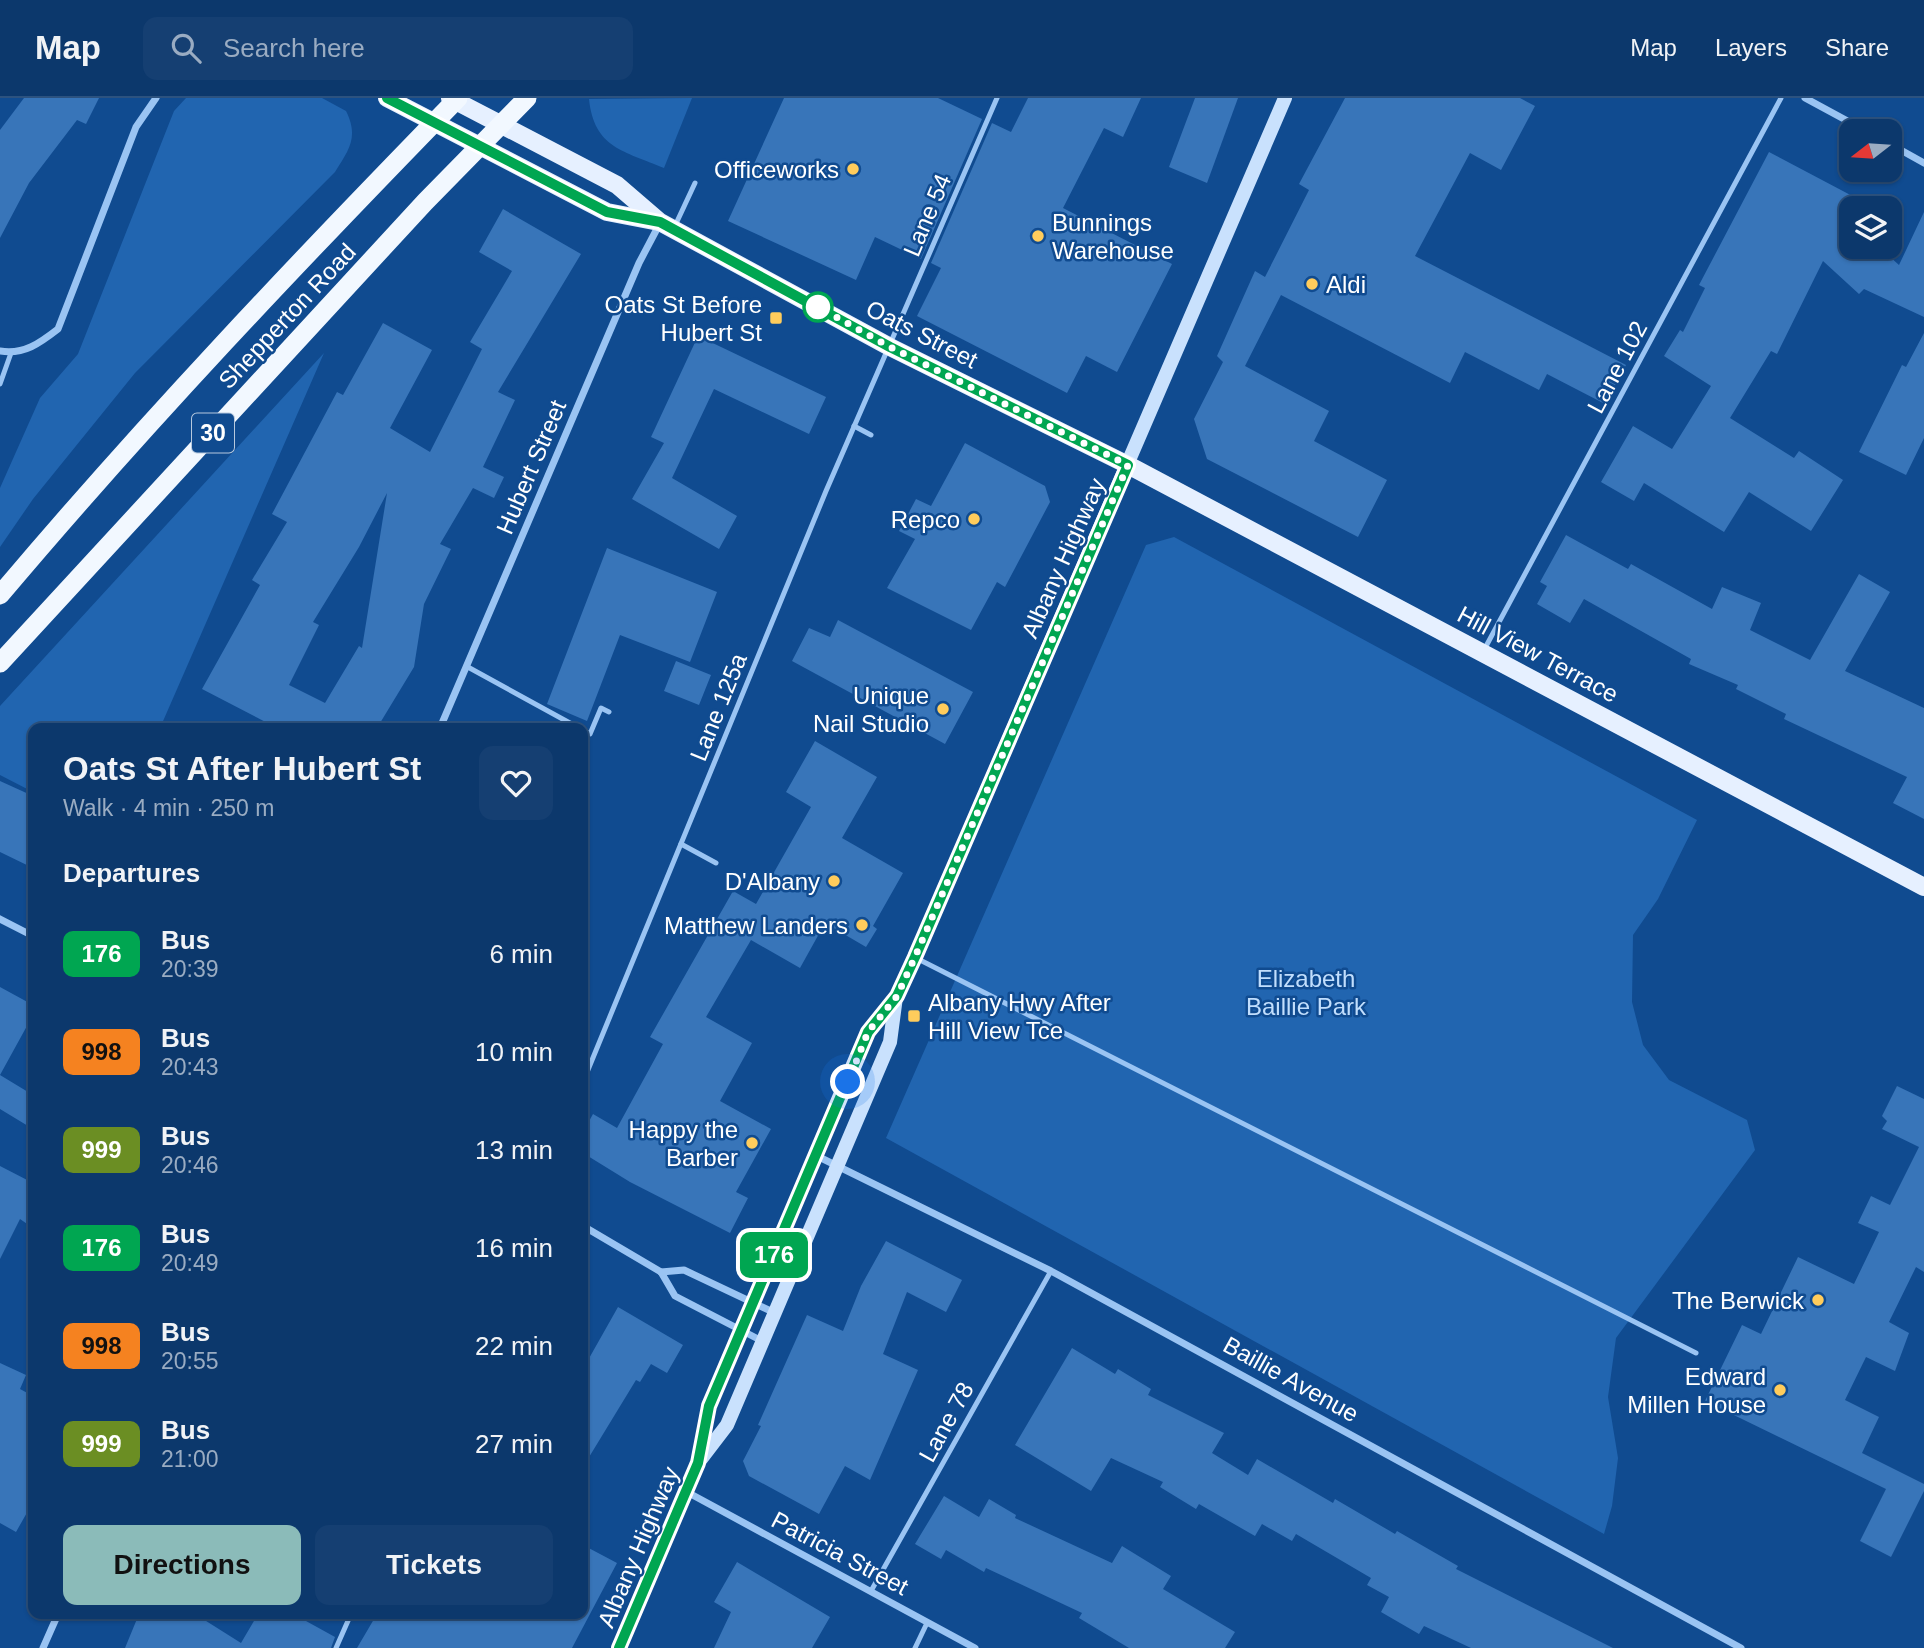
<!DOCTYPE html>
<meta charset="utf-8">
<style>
:root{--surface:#0c386c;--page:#153f72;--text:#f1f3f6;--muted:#9aacc2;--line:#2c527f;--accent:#8bbbb9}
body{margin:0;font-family:Arial,sans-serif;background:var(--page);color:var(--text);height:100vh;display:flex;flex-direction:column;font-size:26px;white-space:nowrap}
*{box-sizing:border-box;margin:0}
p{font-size:23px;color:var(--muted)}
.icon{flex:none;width:38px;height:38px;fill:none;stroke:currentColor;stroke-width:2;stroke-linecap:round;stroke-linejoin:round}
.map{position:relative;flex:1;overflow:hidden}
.panel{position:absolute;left:28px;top:625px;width:560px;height:896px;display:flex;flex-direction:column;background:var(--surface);border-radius:14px;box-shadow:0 2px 5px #0004,0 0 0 2px var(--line)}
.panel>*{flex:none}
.badge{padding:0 14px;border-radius:10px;font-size:24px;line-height:46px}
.needle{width:46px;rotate:253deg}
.buttons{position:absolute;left:1839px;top:21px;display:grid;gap:14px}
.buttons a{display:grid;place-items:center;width:63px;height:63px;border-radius:14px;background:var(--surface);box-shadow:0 2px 5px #0004,0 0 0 2px var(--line);font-size:35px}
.you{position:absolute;width:35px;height:35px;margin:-18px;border:5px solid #fff;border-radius:50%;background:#1a73e8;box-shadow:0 0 0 10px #1a73e833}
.map>.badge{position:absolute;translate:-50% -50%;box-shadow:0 0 0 4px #fff}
h2{padding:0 35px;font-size:26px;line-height:63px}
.round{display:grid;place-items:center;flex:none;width:74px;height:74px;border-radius:14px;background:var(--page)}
.overview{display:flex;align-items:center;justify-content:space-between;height:119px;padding:0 35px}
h1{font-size:33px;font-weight:600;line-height:52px}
.button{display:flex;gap:14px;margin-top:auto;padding:14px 35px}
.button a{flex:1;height:80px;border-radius:14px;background:var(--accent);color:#111;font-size:28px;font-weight:600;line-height:80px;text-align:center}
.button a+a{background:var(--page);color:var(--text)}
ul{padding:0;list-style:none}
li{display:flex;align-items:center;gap:21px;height:98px;padding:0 35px}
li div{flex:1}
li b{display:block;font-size:26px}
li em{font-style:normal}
li .badge{min-width:77px;font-weight:700;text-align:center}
header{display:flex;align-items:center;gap:42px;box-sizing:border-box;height:98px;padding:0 35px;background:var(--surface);border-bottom:2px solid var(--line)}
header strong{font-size:33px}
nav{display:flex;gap:38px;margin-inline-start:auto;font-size:24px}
.search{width:490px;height:63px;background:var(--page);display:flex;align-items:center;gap:18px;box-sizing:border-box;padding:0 24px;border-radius:14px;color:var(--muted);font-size:26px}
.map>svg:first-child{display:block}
</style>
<header>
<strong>Map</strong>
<div class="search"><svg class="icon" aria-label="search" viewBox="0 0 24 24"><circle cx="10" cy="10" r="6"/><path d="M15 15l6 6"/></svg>Search here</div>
<nav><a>Map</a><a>Layers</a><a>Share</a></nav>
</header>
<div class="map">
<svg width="1924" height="1550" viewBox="0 0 1924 1550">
<rect width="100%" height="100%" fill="#104b90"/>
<g fill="#2165b0">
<path d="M186,0H322L346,13C359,39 349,52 335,74L135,275L33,401L0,449V390L40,300L78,256L174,13Z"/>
<path d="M692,0L664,70C624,53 594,50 589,1Z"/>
<path d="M324,255L160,630H33V694L0,677V608Z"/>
<path d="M1174,439L1697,722L1658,801L1633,837L1632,904L1643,947L1669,982L1747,1022L1755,1052L1616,1240L1608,1299L1618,1360L1612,1408L1604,1436L886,1040L1146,447Z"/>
</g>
<g fill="#3875b9" fill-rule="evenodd">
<path d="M24,0H99L86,26L77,22L29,85L0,140V32Z"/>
<path d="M784,0H938L982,21L921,161L875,139L856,182L728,123Z"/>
<path d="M1028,0H1141L1123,39L1104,30L1063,110L1172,166L1117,274L1086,258L1067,295L917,218L941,170L931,165L992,25L1011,34Z"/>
<path d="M1195,0H1238L1207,85L1169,69Z"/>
<path d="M1345,0H1520L1535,8L1501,72L1470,55L1415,158L1626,267L1605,306L1547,276L1539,292L1465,254L1450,285L1281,197L1245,268L1329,313L1314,343L1387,382L1358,439L1207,361L1194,321L1223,264L1217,258L1255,173L1265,179L1309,92L1299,86Z"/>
<path d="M1769,54L1858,101L1852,110V149H1879L1899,167L1924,114V219L1864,191L1859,196L1823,163L1777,256L1771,253L1730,320L1794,360L1799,353L1843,382L1811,433L1749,394L1724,434L1644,385L1634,403L1601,384L1633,328L1672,351L1711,288L1664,258L1680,232L1683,234L1705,190L1699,187Z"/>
<path d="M503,111L581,156L498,294L515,302L483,369L504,379L494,400L473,390L440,446L451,451L424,506L414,569L377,630H277L202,591L260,487L252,482L287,424L272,416L337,294L343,297L383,225L432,252L390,330L430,354L482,251L470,244L512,173L479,154ZM387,395L362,550L359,548L325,605L289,587L319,527L313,524L359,449Z"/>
<path d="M1924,235V340L1906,377L1859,354L1902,267L1906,269Z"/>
<path d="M698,238L826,299L809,336L714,291L672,380L737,418L719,451L632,401L664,345L651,339Z"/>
<path d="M965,345L1045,388L1050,404L1005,489L997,484L971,532L887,490L915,441L899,433L916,401L931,408Z"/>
<path d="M1566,437L1628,471L1631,466L1712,511L1722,489L1761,505L1750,532L1810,562L1859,476L1890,494L1845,573L1924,610V721L1893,705L1907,679L1784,621L1786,616L1736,591L1738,587L1689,566L1691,561L1584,501L1570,525L1537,506L1547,488L1540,484Z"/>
<path d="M607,450L717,494L690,564L620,537L587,623L547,606Z"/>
<path d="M838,522L973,594L945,646L792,563L809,530L830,539Z"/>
<path d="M676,563L711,577L699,607L664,593Z"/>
<path d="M815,643L877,679L842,740L903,775L873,828L877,831L866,849L825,825L800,870L751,842L706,919L752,945L720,1003L771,1031L736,1094L748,1100L730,1135L630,1084L583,1055V1034L593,1016L617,1030L663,946L650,939L733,793L756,806L811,709L786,694Z"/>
<path d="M0,683L33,698V770L0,754Z"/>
<path d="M0,889L33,907V917L0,977L33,997V1031L0,1011Z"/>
<path d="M1897,988L1924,1001V1174L1916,1169L1889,1224L1909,1235L1895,1273L1866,1259L1845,1302L1879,1319L1862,1355L1924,1386V1393L1891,1459L1860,1443L1886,1391L1705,1303L1742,1227L1761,1236L1798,1159L1854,1186L1879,1134L1858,1125L1871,1098L1890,1107L1919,1049L1882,1031L1887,1023L1882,1018Z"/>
<path d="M0,1068L33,1085V1130L20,1121L0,1161Z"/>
<path d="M886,1143L962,1182L946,1214L907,1194L883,1256L918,1272L870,1382L845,1368L819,1416L749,1378L743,1363L761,1328L758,1327L807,1217L843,1233L861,1188Z"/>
<path d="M618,1209L683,1247L667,1275L651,1266L640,1284L636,1282L583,1369V1271Z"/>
<path d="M1072,1250L1115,1276L1118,1271L1151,1291L1148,1297L1224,1335L1212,1355L1248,1377L1257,1361L1333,1405L1335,1401L1395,1436L1397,1433L1458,1468L1456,1471L1613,1550H1471L1424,1528L1419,1536L1381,1514L1389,1499L1367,1487L1371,1480L1296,1436L1292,1443L1262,1426L1255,1438L1199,1406L1196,1411L1160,1389L1163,1384L1111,1360L1091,1393L1015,1347Z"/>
<path d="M0,1265L26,1277L20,1291L33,1298V1404L16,1434L0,1425Z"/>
<path d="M944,1398L979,1419L989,1401L1016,1417L1015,1420L1112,1465L1122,1448L1171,1478L1163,1491L1235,1534L1225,1550H1129L1079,1520L1082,1515L986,1470L984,1474L946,1452L941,1461L915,1446Z"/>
<path d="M583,1447L617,1465L572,1550H357L377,1516H583Z"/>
<path d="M737,1464L830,1519L812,1550H714L731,1514L714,1504Z"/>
<path d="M139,1516H195L241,1545L258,1516H311L306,1523L335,1539L331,1550H125Z"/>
</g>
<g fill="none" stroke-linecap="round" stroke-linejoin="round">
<g stroke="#9ac4f3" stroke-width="5">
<path d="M674,130L695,85"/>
<path d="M0,286L11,255"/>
<path d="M854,328L871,337"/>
<path d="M1484,552L1781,0"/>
<path d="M466,568L579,630"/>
<path d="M583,632L590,636L601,610L609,614"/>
<path d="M681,746L716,765"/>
<path d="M918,861L1696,1255"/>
<path d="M583,984L826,393L997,0"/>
<path d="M871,1493L1051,1173"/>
<path d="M336,1550L351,1516"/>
<path d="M915,1550L927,1525"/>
</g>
<g stroke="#9ac4f3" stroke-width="7">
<path d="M1805,0L1866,33"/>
<path d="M1890,46L1924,65"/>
<path d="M0,253C24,257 40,245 58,231L136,29L156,0"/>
<path d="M440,630L639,165L659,127"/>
<path d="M0,821L33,838"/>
<path d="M817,1058L1051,1173L1741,1550"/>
<path d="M583,1128L661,1174L675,1198L762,1243"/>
<path d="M661,1174L684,1172L775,1215"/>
<path d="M687,1394L975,1550"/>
<path d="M43,1550L58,1516"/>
</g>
<g stroke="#c9e1fd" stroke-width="14">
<path d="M701,1361L727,1327L890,944L896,899"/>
<path d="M619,1550L698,1365L709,1308L868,934L897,898L915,859L1285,0"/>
</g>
<g stroke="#e6f0ff" stroke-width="18">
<path d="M387,0L607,114L659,124"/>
<path d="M450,0L617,87L660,124L890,249L1128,367L1924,789"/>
</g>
<g stroke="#f2f8ff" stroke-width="19">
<path d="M0,497C145,325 301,161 458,0"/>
<path d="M0,565L425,104L527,0"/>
</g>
</g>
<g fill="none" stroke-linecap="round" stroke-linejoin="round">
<g stroke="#fff" stroke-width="16">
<path id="line" d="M387,0L607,114L660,124L890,249L1128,367L915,859L897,898L868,934L709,1308L698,1365L619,1550"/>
</g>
<use href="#line" stroke="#00a651" stroke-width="10"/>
<path stroke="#fff" stroke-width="7" stroke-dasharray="0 12.6" d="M818,209L811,205L890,249L1128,367L915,859L897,898L868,934L848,984"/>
</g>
<g fill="#ffcc5c" stroke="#104b90" stroke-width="2.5">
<circle cx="853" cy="71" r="7"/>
<circle cx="1038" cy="138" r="7"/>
<circle cx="1312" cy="186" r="7"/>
<rect x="769" y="213" width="14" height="14" rx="3.5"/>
<circle cx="974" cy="421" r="7"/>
<circle cx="943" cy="611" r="7"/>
<circle cx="834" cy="783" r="7"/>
<circle cx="862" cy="827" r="7"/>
<rect x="907" y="911" width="14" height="14" rx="3.5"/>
<circle cx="752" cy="1045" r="7"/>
<circle cx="1818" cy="1202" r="7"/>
<circle cx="1780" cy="1292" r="7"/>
</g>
<circle fill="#fff" stroke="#00a651" stroke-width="3.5" cx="818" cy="209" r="14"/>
<g text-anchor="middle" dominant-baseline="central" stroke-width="5" stroke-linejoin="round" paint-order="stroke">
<rect fill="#104b90" stroke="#b7c9de" stroke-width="2" x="192" y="315.5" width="42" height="39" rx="5"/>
<g font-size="23" font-weight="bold" fill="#fff">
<text x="213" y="335">30</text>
</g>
<g font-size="24" fill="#fff" stroke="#104b90" text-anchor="end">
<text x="839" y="71">Officeworks</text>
<text x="1052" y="124" text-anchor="start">Bunnings<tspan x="1052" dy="28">Warehouse</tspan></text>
<text x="1326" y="186" text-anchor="start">Aldi</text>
<text x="762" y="206">Oats St Before<tspan x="762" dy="28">Hubert St</tspan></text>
<text x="960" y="421">Repco</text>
<text x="929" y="597">Unique<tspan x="929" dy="28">Nail Studio</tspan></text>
<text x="820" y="783">D'Albany</text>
<text x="848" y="827">Matthew Landers</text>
<text x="928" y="904" text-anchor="start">Albany Hwy After<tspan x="928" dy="28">Hill View Tce</tspan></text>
<text x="738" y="1031">Happy the<tspan x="738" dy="28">Barber</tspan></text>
<text x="1804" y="1202">The Berwick</text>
<text x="1766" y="1278">Edward<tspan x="1766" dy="28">Millen House</tspan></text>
</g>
<g font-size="24" fill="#fff" stroke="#104b90">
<text transform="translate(927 117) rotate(-67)">Lane 54</text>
<text transform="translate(287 218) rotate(-47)">Shepperton Road</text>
<text transform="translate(922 236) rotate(27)">Oats Street</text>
<text transform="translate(1617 269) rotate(-62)">Lane 102</text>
<text transform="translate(531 369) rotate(-67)">Hubert Street</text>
<text transform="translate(1063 460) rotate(-66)">Albany Highway</text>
<text transform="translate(1538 556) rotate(28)">Hill View Terrace</text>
<text transform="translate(718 609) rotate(-68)">Lane 125a</text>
<text transform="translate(1291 1281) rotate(29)">Baillie Avenue</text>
<text transform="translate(946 1324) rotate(-61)">Lane 78</text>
<text transform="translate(638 1449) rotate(-67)">Albany Highway</text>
<text transform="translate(840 1455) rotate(28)">Patricia Street</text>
</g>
<g font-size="24" fill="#c1defd" stroke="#104b90">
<text x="1306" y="880">Elizabeth<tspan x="1306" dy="28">Baillie Park</tspan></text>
</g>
</g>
</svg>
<div class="buttons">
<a><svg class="needle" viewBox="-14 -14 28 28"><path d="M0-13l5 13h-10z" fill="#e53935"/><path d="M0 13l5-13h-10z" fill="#9aacc2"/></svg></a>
<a><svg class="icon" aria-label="layers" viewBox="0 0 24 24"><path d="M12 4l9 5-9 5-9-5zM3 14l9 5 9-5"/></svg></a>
</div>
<div class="you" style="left:848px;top:984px"></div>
<b class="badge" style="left:774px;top:1157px;background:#00a651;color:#fff">176</b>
<section class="panel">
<div class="overview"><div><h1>Oats St After Hubert St</h1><p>Walk · 4 min · 250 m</p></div><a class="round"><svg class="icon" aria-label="heart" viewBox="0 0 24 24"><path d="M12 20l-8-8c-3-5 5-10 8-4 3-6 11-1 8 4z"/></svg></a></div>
<h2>Departures</h2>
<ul>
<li><span class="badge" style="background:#00a651;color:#fff">176</span><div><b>Bus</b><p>20:39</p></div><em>6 min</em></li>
<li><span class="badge" style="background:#f58220;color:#111">998</span><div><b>Bus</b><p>20:43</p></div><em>10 min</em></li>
<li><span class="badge" style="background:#6b8e23;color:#fff">999</span><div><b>Bus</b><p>20:46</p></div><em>13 min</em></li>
<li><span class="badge" style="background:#00a651;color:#fff">176</span><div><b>Bus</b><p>20:49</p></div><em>16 min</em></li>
<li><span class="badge" style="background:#f58220;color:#111">998</span><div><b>Bus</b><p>20:55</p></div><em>22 min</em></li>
<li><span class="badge" style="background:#6b8e23;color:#fff">999</span><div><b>Bus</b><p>21:00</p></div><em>27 min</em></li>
</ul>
<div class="button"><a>Directions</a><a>Tickets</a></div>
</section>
</div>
